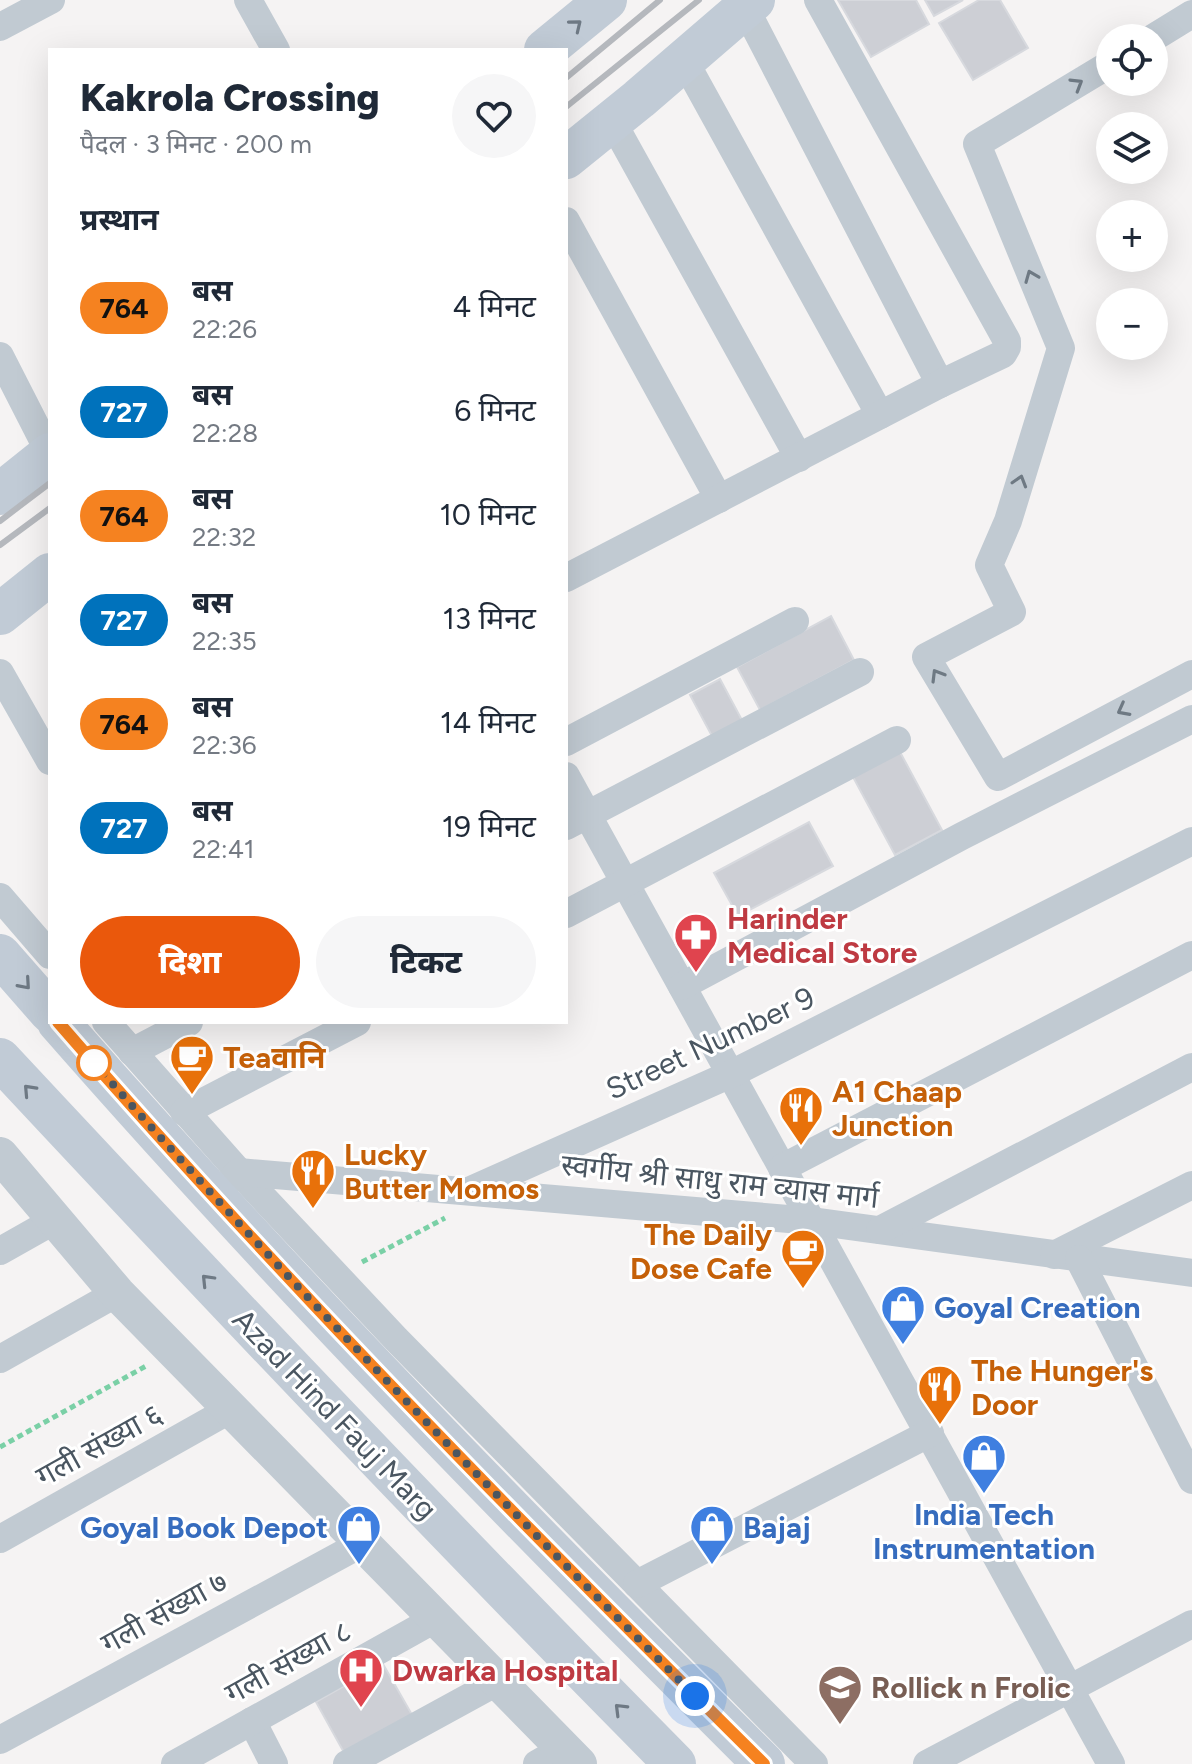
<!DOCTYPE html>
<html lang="hi">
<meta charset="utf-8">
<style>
:root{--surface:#fff;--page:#f6f6f7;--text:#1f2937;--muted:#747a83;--accent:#ea580c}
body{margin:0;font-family:Figtree,"Noto Sans Devanagari",sans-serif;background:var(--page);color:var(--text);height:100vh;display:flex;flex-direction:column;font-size:30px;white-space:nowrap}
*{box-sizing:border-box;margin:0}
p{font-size:26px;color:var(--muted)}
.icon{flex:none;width:44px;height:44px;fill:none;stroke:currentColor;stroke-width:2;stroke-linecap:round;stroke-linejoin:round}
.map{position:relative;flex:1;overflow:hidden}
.details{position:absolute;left:48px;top:48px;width:520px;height:976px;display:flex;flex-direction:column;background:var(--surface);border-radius:0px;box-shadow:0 8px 32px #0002}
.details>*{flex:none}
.badge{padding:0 16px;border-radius:26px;font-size:28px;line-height:52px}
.controls{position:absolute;left:1096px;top:24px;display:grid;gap:16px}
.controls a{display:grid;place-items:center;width:72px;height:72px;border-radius:50%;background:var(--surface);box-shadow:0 8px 32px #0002;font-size:40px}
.you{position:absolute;width:40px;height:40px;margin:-20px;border:6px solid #fff;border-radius:50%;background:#1a73e8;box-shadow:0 0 0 12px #1a73e833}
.map>.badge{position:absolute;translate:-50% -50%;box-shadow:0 0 0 4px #fff}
h2{padding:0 32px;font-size:30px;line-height:72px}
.round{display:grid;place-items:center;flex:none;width:84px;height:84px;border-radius:42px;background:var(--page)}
.head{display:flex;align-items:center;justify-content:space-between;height:136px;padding:0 32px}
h1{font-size:38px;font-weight:800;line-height:60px}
.button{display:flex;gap:16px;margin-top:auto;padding:16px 32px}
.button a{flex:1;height:92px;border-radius:48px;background:var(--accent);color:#fff;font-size:32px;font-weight:800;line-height:92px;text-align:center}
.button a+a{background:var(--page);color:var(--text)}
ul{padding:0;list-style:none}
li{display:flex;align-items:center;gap:24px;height:104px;padding:0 32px}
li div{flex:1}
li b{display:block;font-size:30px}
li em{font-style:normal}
li .badge{min-width:88px;font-weight:700;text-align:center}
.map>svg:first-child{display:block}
</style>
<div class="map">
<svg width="1192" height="1764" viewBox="0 0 1192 1764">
<rect width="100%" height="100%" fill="#f5f3f3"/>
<g fill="#cdcfd5" stroke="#d7d9de" stroke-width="2">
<path d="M838,0H916L929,24L871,57Z"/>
<path d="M925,0H963L934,16Z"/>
<path d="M979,0H1000L1028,48L973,80L939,23Z"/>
<path d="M831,616L854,660L760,710L737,667Z"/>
<path d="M720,679L743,722L713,738L690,695Z"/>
<path d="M900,752L942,830L895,855L853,777Z"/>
<path d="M809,822L833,866L738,916L714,873Z"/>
<path d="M383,1664L415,1720L347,1758L316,1702Z"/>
</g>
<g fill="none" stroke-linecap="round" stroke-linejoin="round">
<g stroke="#7ad0a6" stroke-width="5" stroke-dasharray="6 4" stroke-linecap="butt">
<path d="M362,1262L445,1218"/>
<path d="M0,1447L146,1366"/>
</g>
<g stroke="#c1cad2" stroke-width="28">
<path d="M248,0L276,50"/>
<path d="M745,8L940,384"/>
<path d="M0,27L51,0"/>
<path d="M1153,38L1192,14"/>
<path d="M684,60L880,415"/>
<path d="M1110,64L977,144L1061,348L1008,521L989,565L1012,612L926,657L998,777L1192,674"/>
<path d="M612,121L799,458"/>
<path d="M566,221L719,499"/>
<path d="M0,356L50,454"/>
<path d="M566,578L940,384L1003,354L1007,347V341L818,0"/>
<path d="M0,673L50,761"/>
<path d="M566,742L795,621"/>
<path d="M566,776L1111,1764"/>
<path d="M566,826L860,672"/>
<path d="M0,897L50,955"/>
<path d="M566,914L897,740"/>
<path d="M682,986L962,836L1192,719"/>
<path d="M106,1022L239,1172L396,1339L814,1764"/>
<path d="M132,1052L189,1022"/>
<path d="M184,1112L357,1022"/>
<path d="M782,1168L1192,955"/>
<path d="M233,1178L239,1172L812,1221L1192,1273"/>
<path d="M473,1189L731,1074L1192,841"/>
<path d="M880,1230L1192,1067"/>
<path d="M0,1251L55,1220"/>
<path d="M1054,1255L1192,1185"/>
<path d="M1079,1259L1192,1480"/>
<path d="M0,1359L117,1293"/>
<path d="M0,1539L231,1409"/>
<path d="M637,1584L930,1433"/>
<path d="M252,1721L274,1764"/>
<path d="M0,1740L361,1544"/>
<path d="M175,1764L435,1619"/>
<path d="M347,1764L497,1682"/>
<path d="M537,1764L563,1749"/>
<path d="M927,1764L1192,1624"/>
</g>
<path stroke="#c1cad2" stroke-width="36" d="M0,1155L117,1293L579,1764"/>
<g stroke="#c1cbd6" stroke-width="42">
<path d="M545,50L606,0"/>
<path d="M566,158L639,99L754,0"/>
<path d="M0,494L50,454"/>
<path d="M0,614L50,574"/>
<path d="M0,955L50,1012"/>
<path d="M58,1022C283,1279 522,1523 764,1764"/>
<path d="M0,1059C222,1297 446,1533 675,1764"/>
</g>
<g stroke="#b5b8bd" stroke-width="6">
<path d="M566,78L660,0"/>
<path d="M566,107L699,0"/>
<path d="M0,521L50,483"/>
<path d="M0,545L50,508"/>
</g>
</g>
<defs><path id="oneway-chevron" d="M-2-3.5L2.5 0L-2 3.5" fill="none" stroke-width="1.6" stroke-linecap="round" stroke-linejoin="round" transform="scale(2)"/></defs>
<g stroke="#6e7984">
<use href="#oneway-chevron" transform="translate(576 25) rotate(-39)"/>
<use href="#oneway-chevron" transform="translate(25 984) rotate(49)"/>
<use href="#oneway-chevron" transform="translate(29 1090) rotate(-133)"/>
<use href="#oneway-chevron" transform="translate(207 1280) rotate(-134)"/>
<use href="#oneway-chevron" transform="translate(620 1709) rotate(-135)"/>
</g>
<g stroke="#6e7983">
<use href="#oneway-chevron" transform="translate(1077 84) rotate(-31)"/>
<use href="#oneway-chevron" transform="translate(1031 276) rotate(-112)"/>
<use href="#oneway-chevron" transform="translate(1020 481) rotate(-73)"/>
<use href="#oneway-chevron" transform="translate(937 675) rotate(-121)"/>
<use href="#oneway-chevron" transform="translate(1123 710) rotate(152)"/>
</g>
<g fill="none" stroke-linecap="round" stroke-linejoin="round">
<g stroke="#fff" stroke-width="18">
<path id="line" d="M58,1022C282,1280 522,1524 764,1764"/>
</g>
<use href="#line" stroke="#f58220" stroke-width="12"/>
<path stroke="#4a5661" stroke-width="8" stroke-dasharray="0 14.4" d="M94,1063C287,1281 490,1490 695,1696"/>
</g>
<defs>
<g id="pharmacy-pin" transform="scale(2.3)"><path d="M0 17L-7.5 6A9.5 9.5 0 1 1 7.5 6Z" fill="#e0444e" stroke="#fff"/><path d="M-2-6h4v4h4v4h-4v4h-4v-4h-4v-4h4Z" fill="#fff"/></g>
<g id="cafe-pin" transform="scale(2.3)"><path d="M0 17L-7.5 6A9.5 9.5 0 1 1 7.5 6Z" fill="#e8710a" stroke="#fff"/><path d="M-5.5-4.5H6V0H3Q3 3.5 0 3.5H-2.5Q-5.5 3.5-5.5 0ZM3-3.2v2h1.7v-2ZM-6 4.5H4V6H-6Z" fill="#fff"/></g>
<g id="restaurant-pin" transform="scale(2.3)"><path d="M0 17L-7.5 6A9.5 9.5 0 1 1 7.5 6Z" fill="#e8710a" stroke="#fff"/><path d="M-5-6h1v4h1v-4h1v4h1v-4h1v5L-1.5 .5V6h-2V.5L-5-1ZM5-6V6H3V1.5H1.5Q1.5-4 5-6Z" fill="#fff"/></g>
<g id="shop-pin" transform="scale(2.3)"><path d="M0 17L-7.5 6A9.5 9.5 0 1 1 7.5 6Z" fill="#3f7fe0" stroke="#fff"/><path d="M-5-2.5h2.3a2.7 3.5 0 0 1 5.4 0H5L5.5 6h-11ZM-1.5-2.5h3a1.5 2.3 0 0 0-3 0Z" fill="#fff"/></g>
<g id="hospital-pin" transform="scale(2.3)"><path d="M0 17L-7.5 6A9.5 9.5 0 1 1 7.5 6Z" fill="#e0444e" stroke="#fff"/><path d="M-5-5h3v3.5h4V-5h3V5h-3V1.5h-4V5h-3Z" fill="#fff"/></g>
<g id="school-pin" transform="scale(2.3)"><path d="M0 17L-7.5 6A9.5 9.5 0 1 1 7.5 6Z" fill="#8d6e63" stroke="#fff"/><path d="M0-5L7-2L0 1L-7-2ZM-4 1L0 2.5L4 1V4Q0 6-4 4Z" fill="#fff"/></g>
</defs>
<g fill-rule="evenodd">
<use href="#pharmacy-pin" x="696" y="935"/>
<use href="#cafe-pin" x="192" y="1057"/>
<use href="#restaurant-pin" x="801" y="1108"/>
<use href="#restaurant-pin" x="313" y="1171"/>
<use href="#cafe-pin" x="803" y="1251"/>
<use href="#shop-pin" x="903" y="1307"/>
<use href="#restaurant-pin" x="940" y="1387"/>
<use href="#shop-pin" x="984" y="1456"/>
<use href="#shop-pin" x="359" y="1527"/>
<use href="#shop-pin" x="712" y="1527"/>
<use href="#hospital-pin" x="361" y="1670"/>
<use href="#school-pin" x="840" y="1687"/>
</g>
<circle fill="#fff" stroke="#f58220" stroke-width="4" cx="94" cy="1063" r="16"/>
<g text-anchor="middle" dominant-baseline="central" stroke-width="6" stroke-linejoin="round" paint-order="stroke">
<g font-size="30" font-weight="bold" fill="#be3a42" stroke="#fff" text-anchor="start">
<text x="727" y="918">Harinder<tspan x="727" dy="34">Medical Store</tspan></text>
<text x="392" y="1670">Dwarka Hospital</text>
</g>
<g font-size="30" fill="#4a5661" stroke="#fff">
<text transform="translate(710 1043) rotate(-25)">Street Number 9</text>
<text transform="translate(720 1181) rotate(6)">स्वर्गीय श्री साधु राम व्यास मार्ग</text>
<text transform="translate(335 1414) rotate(46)">Azad Hind Fauj Marg</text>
<text transform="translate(99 1445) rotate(-29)">गली संख्या ६</text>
<text transform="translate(164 1612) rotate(-29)">गली संख्या ७</text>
<text transform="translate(288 1662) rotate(-29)">गली संख्या ८</text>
</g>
<g font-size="30" font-weight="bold" fill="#c56008" stroke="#fff" text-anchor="start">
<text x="223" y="1057">Teaवानि</text>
<text x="832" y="1091">A1 Chaap<tspan x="832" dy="34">Junction</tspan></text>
<text x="344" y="1154">Lucky<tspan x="344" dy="34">Butter Momos</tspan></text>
<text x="772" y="1234" text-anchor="end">The Daily<tspan x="772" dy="34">Dose Cafe</tspan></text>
<text x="971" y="1370">The Hunger's<tspan x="971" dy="34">Door</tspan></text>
</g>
<g font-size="30" font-weight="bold" fill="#366cbe" stroke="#fff" text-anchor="start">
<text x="934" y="1307">Goyal Creation</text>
<text x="984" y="1514" text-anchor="middle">India Tech<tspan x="984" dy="34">Instrumentation</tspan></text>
<text x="328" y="1527" text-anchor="end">Goyal Book Depot</text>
<text x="743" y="1527">Bajaj</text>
</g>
<g font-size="30" font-weight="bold" fill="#785e54" stroke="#fff" text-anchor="start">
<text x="871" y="1687">Rollick n Frolic</text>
</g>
</g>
</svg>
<div class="controls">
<a><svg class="icon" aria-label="locate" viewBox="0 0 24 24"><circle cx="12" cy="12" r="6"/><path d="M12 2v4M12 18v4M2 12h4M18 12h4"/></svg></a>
<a><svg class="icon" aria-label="layers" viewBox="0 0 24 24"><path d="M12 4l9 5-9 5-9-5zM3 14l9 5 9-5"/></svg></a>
<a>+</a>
<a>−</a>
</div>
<div class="you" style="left:695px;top:1696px"></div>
<section class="details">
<div class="head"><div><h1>Kakrola Crossing</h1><p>पैदल · 3 मिनट · 200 m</p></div><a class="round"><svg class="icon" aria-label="heart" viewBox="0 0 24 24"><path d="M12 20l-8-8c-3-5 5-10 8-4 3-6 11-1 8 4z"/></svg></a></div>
<h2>प्रस्थान</h2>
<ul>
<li><span class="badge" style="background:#f58220;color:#111">764</span><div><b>बस</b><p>22:26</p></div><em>4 मिनट</em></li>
<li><span class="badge" style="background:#0072bc;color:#fff">727</span><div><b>बस</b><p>22:28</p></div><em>6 मिनट</em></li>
<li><span class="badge" style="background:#f58220;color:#111">764</span><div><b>बस</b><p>22:32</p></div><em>10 मिनट</em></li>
<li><span class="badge" style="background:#0072bc;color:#fff">727</span><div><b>बस</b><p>22:35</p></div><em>13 मिनट</em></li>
<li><span class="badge" style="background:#f58220;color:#111">764</span><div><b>बस</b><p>22:36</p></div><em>14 मिनट</em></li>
<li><span class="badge" style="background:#0072bc;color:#fff">727</span><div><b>बस</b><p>22:41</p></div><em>19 मिनट</em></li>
</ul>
<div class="button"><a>दिशा</a><a>टिकट</a></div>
</section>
</div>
